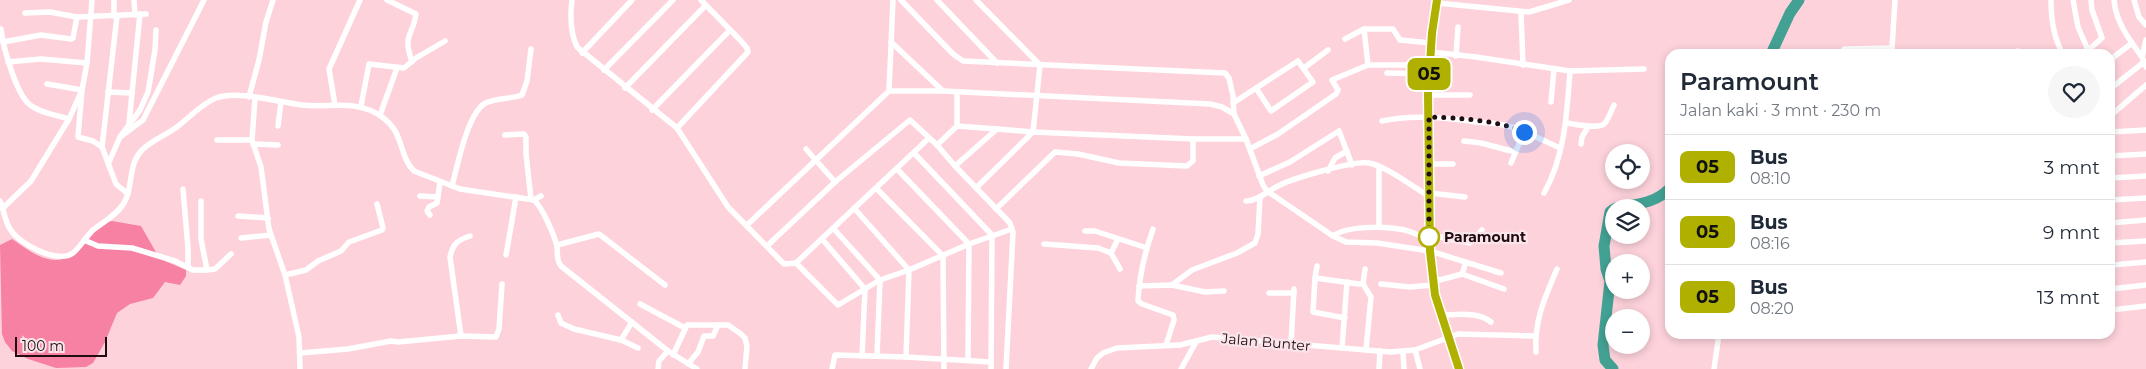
<!DOCTYPE html>
<html lang="id">
<meta charset="utf-8">
<style>
:root{--surface:#fff;--page:#f6f6f7;--text:#1f2937;--muted:#747a83;--line:#e0e1e3}
body{margin:0;font-family:Montserrat,sans-serif;background:var(--page);color:var(--text);height:100vh;display:flex;flex-direction:column;font-size:19px;white-space:nowrap}
*{box-sizing:border-box;margin:0}
p{font-size:16px;color:var(--muted)}
.icon{flex:none;width:28px;height:28px;fill:none;stroke:currentColor;stroke-width:2;stroke-linecap:round;stroke-linejoin:round}
.map{position:relative;flex:1;overflow:hidden}
.panel{position:absolute;left:1665px;top:49px;width:450px;height:290px;display:flex;flex-direction:column;background:var(--surface);border-radius:15px;box-shadow:0 2px 8px #0003}
.panel>*{flex:none}
.badge{padding:0 10px;border-radius:8px;font-size:18px;line-height:32px}
.fabs{position:absolute;left:1605px;top:144px;display:grid;gap:10px}
.fabs a{display:grid;place-items:center;width:45px;height:45px;border-radius:50%;background:var(--surface);box-shadow:0 2px 8px #0003;font-size:25px}
.scale{position:absolute;left:15px;bottom:12px;width:92px;box-sizing:border-box;padding-left:5px;border:2px solid #1f0d12;border-top:0;font-size:14px;line-height:18px;white-space:nowrap;color:#1f0d12;-webkit-text-stroke:4px #fbe5ea;paint-order:stroke}
.you{position:absolute;width:25px;height:25px;margin:-12px;border:4px solid #fff;border-radius:50%;background:#1a73e8;box-shadow:0 0 0 8px #1a73e833}
.map>.badge{position:absolute;translate:-50% -50%;box-shadow:0 0 0 2px #fff}
.round{display:grid;place-items:center;flex:none;width:52px;height:52px;border-radius:26px;background:var(--page)}
.headline{display:flex;align-items:center;justify-content:space-between;height:85px;padding:0 15px}
h1{font-size:24px;font-weight:600;line-height:38px}
ul{padding:0;list-style:none}
li{display:flex;align-items:center;gap:15px;height:65px;padding:0 15px;border-top:1px solid var(--line)}
li div{flex:1}
li b{display:block;font-size:19px}
li em{font-style:normal}
li .badge{min-width:55px;font-weight:700;text-align:center}
.map>svg:first-child{display:block}
</style>
<div class="map">
<svg width="2146" height="369" viewBox="0 0 2146 369">
<rect width="100%" height="100%" fill="#fdd2db"/>
<path fill="#f781a3" d="M112,221L141,226L157,254L165,261L186,270V276L180,285L165,282L153,298L130,304L117,313L105,342L93,363L86,367L56,368L28,359L12,351L5,342L2,334L0,245L12,239C27,249 48,267 68,257C77,252 85,239 93,233C99,228 104,222 112,221Z"/>
<g fill="none" stroke-linecap="round" stroke-linejoin="round">
<g stroke="#43a194" stroke-width="11">
<path d="M1771,54L1790,13L1799,0"/>
<path d="M1616,208C1636,204 1655,204 1670,188"/>
<path d="M1613,369L1605,360L1603,345L1610,281L1606,269L1604,246L1610,212L1614,209"/>
</g>
<g stroke="#fff" stroke-width="5.5">
<path d="M114,0V16"/>
<path d="M134,0L135,15"/>
<path d="M387,0L416,14C413,37 402,33 412,62"/>
<path d="M572,0C570,16 570,32 577,47L677,128L748,52L747,48L741,41L701,0"/>
<path d="M901,0L953,54L963,61L1225,73L1229,78L1233,96L1234,114L1246,139L1263,185L1267,191L1333,236L1346,242L1377,243L1430,251L1501,273"/>
<path d="M937,0L997,63"/>
<path d="M2051,0C2051,17 2054,39 2063,54"/>
<path d="M2073,0L2078,27L2088,50"/>
<path d="M2114,0C2116,23 2129,39 2142,57"/>
<path d="M2134,0L2139,17L2146,25"/>
<path d="M1437,3L1529,12L1569,0"/>
<path d="M1521,12L1523,65"/>
<path d="M25,13L50,12L77,17L146,14"/>
<path d="M1,29C3,47 16,93 29,104C39,113 57,115 69,119"/>
<path d="M1364,29L1368,65"/>
<path d="M1345,39L1364,29H1393L1400,40L1431,43"/>
<path d="M2146,40L2142,57L2146,67"/>
<path d="M3,42L41,35L71,39L73,38L77,17"/>
<path d="M891,42L943,91"/>
<path d="M1892,48L1895,0"/>
<path d="M2017,51L2030,54"/>
<path d="M1431,52L1476,57L1570,71L1644,69"/>
<path d="M582,53L632,0"/>
<path d="M1842,54L1844,49L1892,48V54"/>
<path d="M2084,54L2102,38L2092,10L2091,0"/>
<path d="M1456,56L1458,27"/>
<path d="M2110,60L2132,43"/>
<path d="M8,62L41,59L87,63"/>
<path d="M1304,68L1328,50"/>
<path d="M604,70L673,0"/>
<path d="M1387,73L1429,74"/>
<path d="M47,84L82,90L78,137L93,141L102,147L116,184L128,194"/>
<path d="M625,88L705,6"/>
<path d="M2110,89L2144,62"/>
<path d="M889,91H943L1210,104L1222,107L1234,114"/>
<path d="M108,92L132,93L140,14"/>
<path d="M957,92V126"/>
<path d="M1428,95H1470"/>
<path d="M249,97L259,60L266,22L273,0"/>
<path d="M255,98L252,140L261,167L269,229L285,275L299,337L300,369"/>
<path d="M1551,102L1554,69"/>
<path d="M1233,103L1298,61L1313,82L1271,111L1256,88"/>
<path d="M335,105L329,69L360,0"/>
<path d="M361,106L369,64L404,68L416,58L445,41"/>
<path d="M652,110L730,30"/>
<path d="M380,115L397,68"/>
<path d="M2110,116L2146,85"/>
<path d="M1382,121C1413,114 1446,118 1477,122C1489,123 1500,123 1511,127C1528,132 1544,141 1560,148"/>
<path d="M1566,123C1575,124 1599,130 1605,123C1609,118 1611,111 1614,105"/>
<path d="M129,124L132,93"/>
<path d="M278,126L281,102"/>
<path d="M677,128L728,207L784,264L796,263L929,138"/>
<path d="M2110,132L2146,130"/>
<path d="M505,135L524,134L526,137V154L531,199"/>
<path d="M120,137L143,120L204,0"/>
<path d="M217,140H252"/>
<path d="M1464,141L1481,143L1515,152"/>
<path d="M253,144L278,145"/>
<path d="M1581,144L1582,137L1588,127"/>
<path d="M937,145L957,126L997,129"/>
<path d="M102,147L117,16"/>
<path d="M806,149L835,182"/>
<path d="M1250,149L1278,134L1336,94L1338,90L1332,80L1368,65H1429"/>
<path d="M914,153L992,235L991,369"/>
<path d="M2110,156L2146,154"/>
<path d="M109,162L120,137L140,110L148,92L155,50L156,30"/>
<path d="M1511,163L1524,132"/>
<path d="M1429,164H1453"/>
<path d="M1379,167V227"/>
<path d="M897,169L969,244L968,360"/>
<path d="M1328,171L1335,158L1347,151"/>
<path d="M1259,176L1290,162L1339,131L1352,165"/>
<path d="M2110,178L2146,176"/>
<path d="M452,186C457,168 468,108 488,102C499,98 511,99 522,95L527,81L531,49"/>
<path d="M876,188L943,256L944,369"/>
<path d="M976,188L1033,132L1193,139H1246"/>
<path d="M183,189L188,248V267"/>
<path d="M1430,193L1465,197"/>
<path d="M1544,193C1565,156 1567,112 1570,71"/>
<path d="M420,196L438,197"/>
<path d="M534,200L541,196"/>
<path d="M2110,200L2146,198"/>
<path d="M0,201C4,210 5,221 10,229C19,244 57,264 73,253C80,247 86,237 93,230C103,222 117,215 124,203C134,186 127,166 142,150C151,141 166,135 177,127C189,118 201,104 216,98C237,90 278,102 302,105C331,108 357,99 382,117C405,133 398,155 414,171L460,189L534,200C542,207 555,236 557,247C558,254 556,260 561,266L668,351L697,369"/>
<path d="M201,201V239L207,270L215,269L231,254"/>
<path d="M1246,201C1257,202 1270,189 1280,185C1294,178 1355,160 1369,163C1388,167 1413,187 1430,197"/>
<path d="M3,208L31,181L69,119L82,90L87,63L92,0"/>
<path d="M854,208L909,270L906,357"/>
<path d="M996,209L1055,152L1078,154L1119,163L1187,166L1193,161V139"/>
<path d="M430,215L427,211L429,207L437,203L440,182"/>
<path d="M238,216L268,218"/>
<path d="M2110,223L2146,220"/>
<path d="M747,225L889,91L893,0"/>
<path d="M833,228L880,280L877,356"/>
<path d="M1153,229C1145,252 1139,276 1138,301L1142,304L1173,315L1174,320L1166,345"/>
<path d="M1085,231H1095L1147,248"/>
<path d="M1429,232L1435,236L1470,243L1482,230"/>
<path d="M1333,236C1346,226 1383,226 1399,229C1410,230 1420,236 1429,240"/>
<path d="M241,238L271,235"/>
<path d="M822,239L865,289L862,356"/>
<path d="M84,240L98,246L132,248L175,261L193,270H207"/>
<path d="M2110,243L2146,241"/>
<path d="M1044,244L1098,248L1111,253L1118,239"/>
<path d="M557,245L599,234L665,285"/>
<path d="M767,246L835,182L910,120L937,145L955,166L997,129L1033,132L1040,65L976,0"/>
<path d="M2110,246L2111,329"/>
<path d="M1111,253L1120,269"/>
<path d="M506,255L516,197"/>
<path d="M796,263L838,305L880,280L909,270L969,244L1012,229L1010,223L955,166"/>
<path d="M1465,265L1462,274L1504,289"/>
<path d="M2112,265L2146,262"/>
<path d="M1317,266L1315,278L1359,284H1363L1365,269"/>
<path d="M285,275L306,270L318,261L341,251L349,242L382,230L383,228L377,204"/>
<path d="M1315,278L1313,312L1345,318"/>
<path d="M1432,282L1462,274"/>
<path d="M1363,284L1371,297L1366,350"/>
<path d="M1381,284L1410,287L1433,285"/>
<path d="M1172,285L1192,270L1237,253L1255,243L1258,234L1260,197"/>
<path d="M1139,286L1172,285L1205,292L1224,291"/>
<path d="M2111,289L2146,285"/>
<path d="M1269,293H1294"/>
<path d="M640,304L685,328"/>
<path d="M2111,310L2146,306"/>
<path d="M558,315L561,323L574,329L621,340L632,322"/>
<path d="M1440,315C1457,315 1477,311 1491,322"/>
<path d="M461,336L450,257C453,243 458,240 470,236"/>
<path d="M621,340L638,348"/>
<path d="M1291,344L1294,289"/>
<path d="M1342,348L1347,282"/>
<path d="M1415,350L1420,369"/>
<path d="M1403,352L1404,369"/>
<path d="M1536,352C1534,321 1545,297 1557,269"/>
<path d="M300,353L348,349L391,341L398,342L461,336L496,337L499,329L502,284"/>
<path d="M673,355L687,325H728L741,334L745,338L747,346L745,369"/>
<path d="M688,364L698,352L704,336H713L718,325"/>
<path d="M658,369L659,361L668,351"/>
<path d="M832,369L835,355L906,357L991,362"/>
<path d="M1006,369L1013,232L1012,229"/>
<path d="M1091,369L1097,358L1103,353L1117,348L1180,345L1212,337L1390,352L1415,350L1458,334L1535,336"/>
<path d="M1181,369L1196,342"/>
<path d="M1379,369L1380,351"/>
<path d="M1714,369L1719,334"/>
</g>
<path stroke="#feedde" stroke-width="8" d="M1437,0L1432,33L1428,95L1430,251L1435,295L1459,369"/>
</g>
<g fill="none" stroke-linecap="round" stroke-linejoin="round">
<g stroke="#fff" stroke-width="11">
<path id="line" d="M1437,0L1432,33L1428,95L1430,251L1435,295L1459,369"/>
</g>
<use href="#line" stroke="#b0b000" stroke-width="8"/>
<path stroke="#1f0d12" stroke-width="5" stroke-dasharray="0 9" d="M1429,237V117C1459,118 1497,120 1524,132"/>
</g>
<circle fill="#fff" stroke="#b0b000" stroke-width="2.5" cx="1429" cy="237" r="10"/>
<g text-anchor="middle" dominant-baseline="central" stroke-width="4.5" stroke-linejoin="round" paint-order="stroke">
<g font-size="14" font-weight="bold" fill="#1f0d12" stroke="#fbe5ea" text-anchor="start">
<text x="1444" y="237">Paramount</text>
</g>
<g font-size="14" fill="#1f0d12" stroke="#fbe5ea">
<text transform="translate(1266 342) rotate(5)">Jalan Bunter</text>
</g>
</g>
</svg>
<div class="fabs">
<a><svg class="icon" aria-label="locate" viewBox="0 0 24 24"><circle cx="12" cy="12" r="6"/><path d="M12 2v4M12 18v4M2 12h4M18 12h4"/></svg></a>
<a><svg class="icon" aria-label="layers" viewBox="0 0 24 24"><path d="M12 4l9 5-9 5-9-5zM3 14l9 5 9-5"/></svg></a>
<a>+</a>
<a>−</a>
</div>
<div class="scale">100 m</div>
<div class="you" style="left:1524px;top:132px"></div>
<b class="badge" style="left:1429px;top:74px;background:#b0b000;color:#111">05</b>
<section class="panel">
<div class="headline"><div><h1>Paramount</h1><p>Jalan kaki · 3 mnt · 230 m</p></div><a class="round"><svg class="icon" aria-label="heart" viewBox="0 0 24 24"><path d="M12 20l-8-8c-3-5 5-10 8-4 3-6 11-1 8 4z"/></svg></a></div>
<ul>
<li><span class="badge" style="background:#b0b000;color:#111">05</span><div><b>Bus</b><p>08:10</p></div><em>3 mnt</em></li>
<li><span class="badge" style="background:#b0b000;color:#111">05</span><div><b>Bus</b><p>08:16</p></div><em>9 mnt</em></li>
<li><span class="badge" style="background:#b0b000;color:#111">05</span><div><b>Bus</b><p>08:20</p></div><em>13 mnt</em></li>
</ul>
</section>
</div>
